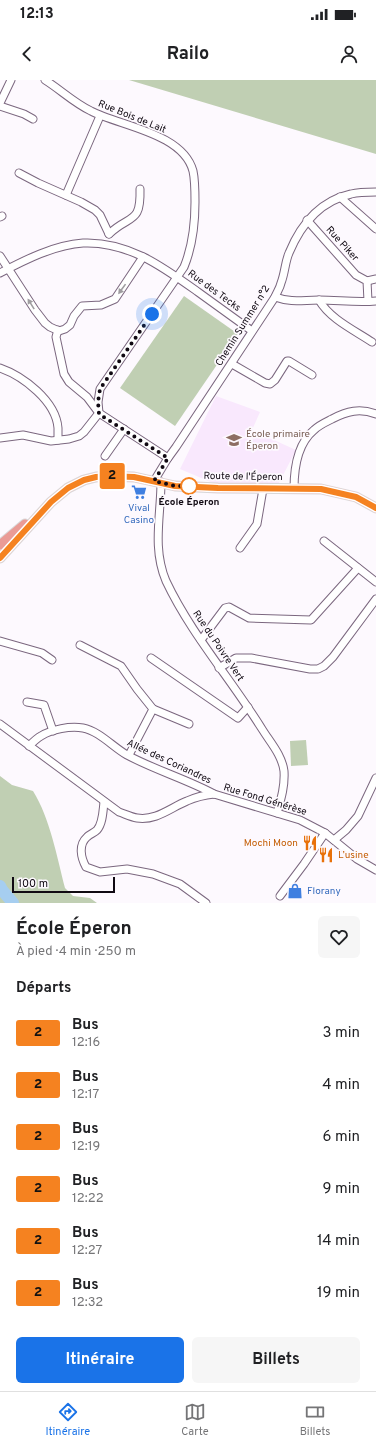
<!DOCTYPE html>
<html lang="fr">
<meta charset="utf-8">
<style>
:root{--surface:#fff;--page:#f6f6f6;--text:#202124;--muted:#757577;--line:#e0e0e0;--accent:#1a73e8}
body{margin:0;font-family:Overpass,sans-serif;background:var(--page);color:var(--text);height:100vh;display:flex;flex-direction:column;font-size:15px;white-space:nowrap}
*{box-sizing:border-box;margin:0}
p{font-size:13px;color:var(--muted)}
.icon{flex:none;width:22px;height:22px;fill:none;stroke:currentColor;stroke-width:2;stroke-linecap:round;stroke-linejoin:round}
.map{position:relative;height:823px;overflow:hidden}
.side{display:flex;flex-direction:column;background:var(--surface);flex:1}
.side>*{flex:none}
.badge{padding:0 8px;border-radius:3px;font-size:14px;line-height:26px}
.scale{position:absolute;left:12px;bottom:10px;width:103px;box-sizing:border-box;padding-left:4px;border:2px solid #100912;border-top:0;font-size:11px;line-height:14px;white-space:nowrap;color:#100912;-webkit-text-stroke:3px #fdf9fe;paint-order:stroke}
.you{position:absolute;width:20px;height:20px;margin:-10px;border:3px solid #fff;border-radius:50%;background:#1a73e8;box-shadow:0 0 0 6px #1a73e833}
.map>.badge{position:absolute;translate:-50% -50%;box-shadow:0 0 0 2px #fff}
h2{padding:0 16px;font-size:15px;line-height:36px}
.round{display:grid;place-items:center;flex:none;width:42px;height:42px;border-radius:6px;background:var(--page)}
.summary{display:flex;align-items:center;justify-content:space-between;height:68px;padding:0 16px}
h1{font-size:19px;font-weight:700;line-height:30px}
.action{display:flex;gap:8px;margin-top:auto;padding:8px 16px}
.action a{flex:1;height:46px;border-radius:6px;background:var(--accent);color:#fff;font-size:16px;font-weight:700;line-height:46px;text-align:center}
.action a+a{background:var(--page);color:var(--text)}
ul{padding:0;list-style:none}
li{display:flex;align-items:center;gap:12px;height:52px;padding:0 16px}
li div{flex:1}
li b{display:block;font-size:15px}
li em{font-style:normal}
li .badge{min-width:44px;font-weight:700;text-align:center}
.status{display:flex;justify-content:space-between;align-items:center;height:28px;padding:0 20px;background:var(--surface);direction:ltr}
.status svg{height:11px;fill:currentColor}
header{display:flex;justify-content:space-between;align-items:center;height:52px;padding:0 16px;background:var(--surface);font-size:18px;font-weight:700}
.tab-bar{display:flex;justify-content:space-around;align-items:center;height:56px;border-top:1px solid var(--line);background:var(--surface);font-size:11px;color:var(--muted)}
.tab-bar a{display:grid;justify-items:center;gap:2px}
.tab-bar .active{color:var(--accent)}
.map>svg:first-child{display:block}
</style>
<div class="status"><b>12:13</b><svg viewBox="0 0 49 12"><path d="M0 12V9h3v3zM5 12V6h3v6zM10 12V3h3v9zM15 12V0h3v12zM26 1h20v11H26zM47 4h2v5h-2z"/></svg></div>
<header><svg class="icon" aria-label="back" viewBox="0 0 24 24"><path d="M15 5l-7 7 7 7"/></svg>Railo<svg class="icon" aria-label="person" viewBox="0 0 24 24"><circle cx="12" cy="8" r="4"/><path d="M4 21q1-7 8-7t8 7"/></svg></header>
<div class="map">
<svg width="376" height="823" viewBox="0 0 376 823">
<rect width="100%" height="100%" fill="#fdf9fe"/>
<path fill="#f9e8fd" d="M216,316L260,332L252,350L296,370L279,403H213L180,389Z"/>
<g fill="#c0cfb3">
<path d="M129,0H376V74Z"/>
<path d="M184,216L238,254L175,346L120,308Z"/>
<path d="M306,660L308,685L291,686L290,661Z"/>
<path d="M0,696L12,705L33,711C50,738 57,777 65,808L73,816L90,818L97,823H0Z"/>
</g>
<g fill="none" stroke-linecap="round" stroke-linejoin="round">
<path stroke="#a6cef0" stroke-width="12" d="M0,806L2,810L13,823"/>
<g stroke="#7b677f" stroke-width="9">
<g id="minor">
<path d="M0,23L11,0"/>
<path d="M0,26L24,34L33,39"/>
<path d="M19,93L38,103L81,122L95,130L100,135L109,154"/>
<path d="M66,115L100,36"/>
<path d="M340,117L376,149"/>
<path d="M0,137L2,136"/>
<path d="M307,140L356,195L367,201L368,221"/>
<path d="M109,154C130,134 141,145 140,109"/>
<path d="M0,176L35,230L45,243L50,247L59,251L65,249L70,245L74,236L82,226L101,225L115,219L143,177"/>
<path d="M0,193C25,180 54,165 83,163C128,161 163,187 198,212C216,225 234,238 252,251"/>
<path d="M367,201L376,199"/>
<path d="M275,217C292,223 302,220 319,220C338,220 357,223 376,221"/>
<path d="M319,220C330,239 354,250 372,262"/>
<path d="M58,250L56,257L64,294L69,302L87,317L99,333L168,378"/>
<path d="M232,284L265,303L270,304L275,300L287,281H289L312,295"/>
<path d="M0,288C23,296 56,321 58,348C58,352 58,356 58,360"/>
<path d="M0,358L23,355L51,361L69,359L79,356L84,352L99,333L98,322L100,309L184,187C193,165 195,145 195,122C195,112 195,100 193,91C183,53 120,46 91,31C74,23 61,10 45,0"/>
<path d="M105,376L124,349"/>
<path d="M154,401L168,378L176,367L275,217C277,212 280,208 281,203C285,193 285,182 289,173C301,144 320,121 351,114C359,112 368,112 376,112"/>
<path d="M161,402C161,435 152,468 166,501C191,554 231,599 262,649C270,662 282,675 284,691C285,706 281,719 277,733"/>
<path d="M294,409C294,388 297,364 314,350C319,345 326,342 332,339C347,331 360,328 376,334"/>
<path d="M324,461L376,502"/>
<path d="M240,468L257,444L263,409"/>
<path d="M201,560L225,528L229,527L249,538L311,540L358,488"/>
<path d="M0,561L42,573L52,580"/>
<path d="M80,565L121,586L137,609L153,629L129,675"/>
<path d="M151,578L238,638L248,627"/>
<path d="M219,588L236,578H251L310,589H318L324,586L333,577L376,519"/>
<path d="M27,622L44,625L53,651"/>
<path d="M153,629L189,644"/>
<path d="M0,644L119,732C125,734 131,737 137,738C156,741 170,728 187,721C196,717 204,715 214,714L300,740L325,753L357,779L376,790"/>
<path d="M29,666C33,662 37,658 41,656C52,649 70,646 83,648C99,651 113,667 127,675C155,690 186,699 214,714"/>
<path d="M104,722C103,730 103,743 97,750C94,753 90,754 87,757C78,765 81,778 86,787L100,792L127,789L153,794L180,804L206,823"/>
<path d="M334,760L346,750L358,736L376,698"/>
<path d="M280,816L304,784L325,753"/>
</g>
</g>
<g stroke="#d9d8d9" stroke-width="11">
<g id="major">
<path d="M0,465L25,444"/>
<path d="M0,478L51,422L68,408L84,400L96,397L108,396L134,397L175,406L218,408L321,409L356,417L376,428"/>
</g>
</g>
<use href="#minor" stroke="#fff" stroke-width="7"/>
<use href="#major" stroke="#ea9b96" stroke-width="9"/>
</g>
<defs><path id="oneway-solid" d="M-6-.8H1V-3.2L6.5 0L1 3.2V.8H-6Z"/></defs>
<g fill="#9f9da0">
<use href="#oneway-solid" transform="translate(122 209) rotate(126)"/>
<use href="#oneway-solid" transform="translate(31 224) rotate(-122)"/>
</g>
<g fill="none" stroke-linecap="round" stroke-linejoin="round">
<g stroke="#fff" stroke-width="9">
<path id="line" d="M0,478L51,422L68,408L84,400L96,397L108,396L134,397L175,406L218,408L321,409L356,417L376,428"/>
</g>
<use href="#line" stroke="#f58220" stroke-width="6"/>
<path stroke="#100912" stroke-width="4" stroke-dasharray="0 7.2" d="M152,234L100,309L98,322L99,334L168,378L154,401L175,406H189"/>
</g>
<defs>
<g id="school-bare" transform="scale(1.2)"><path d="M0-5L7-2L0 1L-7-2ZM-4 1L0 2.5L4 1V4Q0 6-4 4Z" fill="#8d6e63" stroke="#fdf9fe" stroke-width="2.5" paint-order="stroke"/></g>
<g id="supermarket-bare" transform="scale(1.2)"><path d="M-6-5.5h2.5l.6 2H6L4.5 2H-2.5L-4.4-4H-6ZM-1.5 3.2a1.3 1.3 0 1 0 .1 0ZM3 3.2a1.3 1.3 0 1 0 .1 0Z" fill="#3f7fe0" stroke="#fdf9fe" stroke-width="2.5" paint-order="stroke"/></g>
<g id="restaurant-bare" transform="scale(1.2)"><path d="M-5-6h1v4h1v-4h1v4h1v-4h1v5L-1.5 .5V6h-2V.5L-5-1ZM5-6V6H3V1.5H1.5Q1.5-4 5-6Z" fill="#e8710a" stroke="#fdf9fe" stroke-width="2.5" paint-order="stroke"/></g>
<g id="shop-bare" transform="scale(1.2)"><path d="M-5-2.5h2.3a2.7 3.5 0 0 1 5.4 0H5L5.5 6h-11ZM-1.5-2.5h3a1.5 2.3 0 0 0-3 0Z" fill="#3f7fe0" stroke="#fdf9fe" stroke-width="2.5" paint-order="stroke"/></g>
</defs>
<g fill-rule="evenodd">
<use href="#school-bare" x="234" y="360"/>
<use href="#supermarket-bare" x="139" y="412"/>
<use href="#restaurant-bare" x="310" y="763"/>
<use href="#restaurant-bare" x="326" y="775"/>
<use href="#shop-bare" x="295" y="811"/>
</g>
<circle fill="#fff" stroke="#f58220" stroke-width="2" cx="189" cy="406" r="8"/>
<g text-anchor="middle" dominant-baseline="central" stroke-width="3.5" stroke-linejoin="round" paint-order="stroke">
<g font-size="10" fill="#100912" stroke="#fdf9fe">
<text transform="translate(132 37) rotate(22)">Rue Bois de Lait</text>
<text transform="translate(342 164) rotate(48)">Rue Piker</text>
<text transform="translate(214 211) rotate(36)">Rue des Tecks</text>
<text transform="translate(243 246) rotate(-58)">Chemin Summer n°2</text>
<text transform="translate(243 397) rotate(1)">Route de l'Éperon</text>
<text transform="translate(218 566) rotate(56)">Rue du Poivre Vert</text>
<text transform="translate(169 682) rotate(25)">Allée des Coriandres</text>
<text transform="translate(265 720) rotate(17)">Rue Fond Générèse</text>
</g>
<g font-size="10" fill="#785e54" stroke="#fdf9fe" text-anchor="start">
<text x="246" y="354">École primaire<tspan x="246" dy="12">Éperon</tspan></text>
</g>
<g font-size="10" font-weight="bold" fill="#100912" stroke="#fdf9fe">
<text x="189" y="422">École Éperon</text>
</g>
<g font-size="10" fill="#366cbe" stroke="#fdf9fe">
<text x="139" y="428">Vival<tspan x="139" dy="12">Casino</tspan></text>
<text x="307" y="811" text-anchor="start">Florany</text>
</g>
<g font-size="10" fill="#c56008" stroke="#fdf9fe" text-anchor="end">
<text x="298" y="763">Mochi Moon</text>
<text x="338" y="775" text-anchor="start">L’usine</text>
</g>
</g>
</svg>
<div class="scale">100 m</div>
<div class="you" style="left:152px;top:234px"></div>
<b class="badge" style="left:112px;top:396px;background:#f58220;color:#111">2</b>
</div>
<section class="side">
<div class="summary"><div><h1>École Éperon</h1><p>À pied · 4 min · 250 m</p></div><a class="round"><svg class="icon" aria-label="heart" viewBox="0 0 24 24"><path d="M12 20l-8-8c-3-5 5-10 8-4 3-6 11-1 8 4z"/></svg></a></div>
<h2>Départs</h2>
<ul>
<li><span class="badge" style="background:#f58220;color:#111">2</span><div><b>Bus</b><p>12:16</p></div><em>3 min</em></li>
<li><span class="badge" style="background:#f58220;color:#111">2</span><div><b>Bus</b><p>12:17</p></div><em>4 min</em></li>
<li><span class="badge" style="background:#f58220;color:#111">2</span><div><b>Bus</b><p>12:19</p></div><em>6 min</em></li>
<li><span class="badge" style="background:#f58220;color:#111">2</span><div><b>Bus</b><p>12:22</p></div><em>9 min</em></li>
<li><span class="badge" style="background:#f58220;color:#111">2</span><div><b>Bus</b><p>12:27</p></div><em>14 min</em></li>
<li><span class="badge" style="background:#f58220;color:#111">2</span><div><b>Bus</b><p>12:32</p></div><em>19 min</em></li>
</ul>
<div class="action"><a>Itinéraire</a><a>Billets</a></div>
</section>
<nav class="tab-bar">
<a class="active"><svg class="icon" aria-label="directions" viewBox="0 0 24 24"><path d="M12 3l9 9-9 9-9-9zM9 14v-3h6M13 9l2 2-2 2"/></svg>Itinéraire</a>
<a><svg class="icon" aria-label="map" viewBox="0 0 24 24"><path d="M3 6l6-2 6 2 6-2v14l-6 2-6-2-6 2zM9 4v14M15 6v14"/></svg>Carte</a>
<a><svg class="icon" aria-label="tickets" viewBox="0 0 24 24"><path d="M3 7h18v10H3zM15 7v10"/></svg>Billets</a>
</nav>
